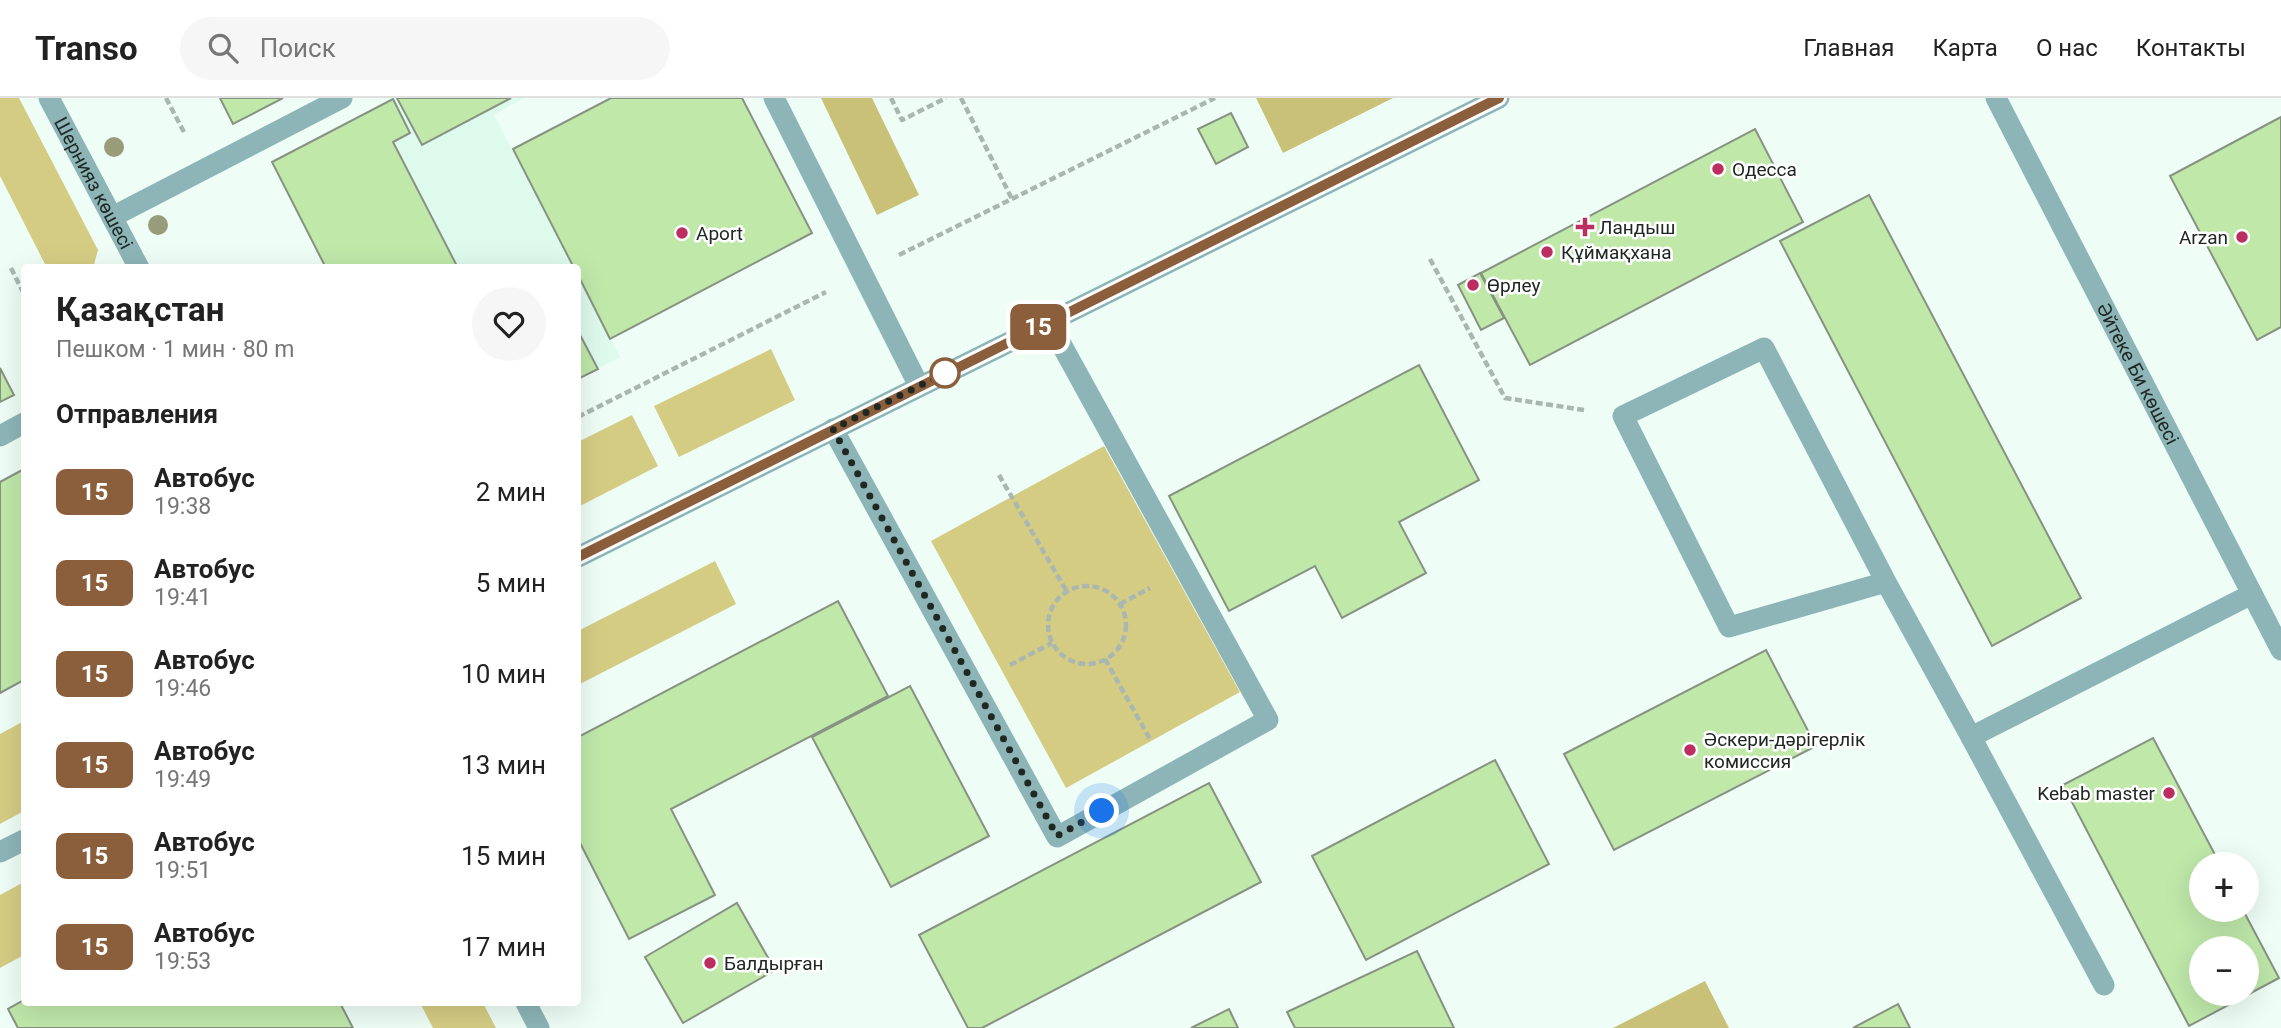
<!DOCTYPE html>
<html lang="ru">
<meta charset="utf-8">
<style>
:root{--surface:#fff;--page:#f6f6f6;--text:#222;--muted:#767676;--line:#e0e0e0}
body{margin:0;font-family:Roboto,sans-serif;background:var(--page);color:var(--text);height:100vh;display:flex;flex-direction:column;font-size:26px;white-space:nowrap}
*{box-sizing:border-box;margin:0}
p{font-size:23px;color:var(--muted)}
.icon{flex:none;width:38px;height:38px;fill:none;stroke:currentColor;stroke-width:2;stroke-linecap:round;stroke-linejoin:round}
.map{position:relative;flex:1;overflow:hidden}
.panel{position:absolute;left:21px;top:166px;width:560px;height:742px;display:flex;flex-direction:column;background:var(--surface);border-radius:7px;box-shadow:0 7px 28px #0002}
.panel>*{flex:none}
.badge{padding:0 14px;border-radius:10px;font-size:24px;line-height:46px}
.controls{position:absolute;left:2189px;top:754px;display:grid;gap:14px}
.controls a{display:grid;place-items:center;width:70px;height:70px;border-radius:50%;background:var(--surface);box-shadow:0 7px 28px #0002;font-size:35px}
.you{position:absolute;width:35px;height:35px;margin:-18px;border:5px solid #fff;border-radius:50%;background:#1a73e8;box-shadow:0 0 0 10px #1a73e833}
.map>.badge{position:absolute;translate:-50% -50%;box-shadow:0 0 0 4px #fff}
h2{padding:0 35px;font-size:26px;line-height:63px}
.round{display:grid;place-items:center;flex:none;width:74px;height:74px;border-radius:37px;background:var(--page)}
.headline{display:flex;align-items:center;justify-content:space-between;height:119px;padding:0 35px}
h1{font-size:33px;font-weight:700;line-height:52px}
ul{padding:0;list-style:none}
li{display:flex;align-items:center;gap:21px;height:91px;padding:0 35px}
li div{flex:1}
li b{display:block;font-size:26px}
li em{font-style:normal}
li .badge{min-width:77px;font-weight:700;text-align:center}
header{display:flex;align-items:center;gap:42px;box-sizing:border-box;height:98px;padding:0 35px;background:var(--surface);border-bottom:2px solid var(--line)}
header strong{font-size:33px}
nav{display:flex;gap:38px;margin-inline-start:auto;font-size:24px}
.search{width:490px;height:63px;background:var(--page);display:flex;align-items:center;gap:18px;box-sizing:border-box;padding:0 24px;border-radius:38px;color:var(--muted);font-size:26px}
.map>svg:first-child{display:block}
</style>
<header>
<strong>Transo</strong>
<div class="search"><svg class="icon" aria-label="search" viewBox="0 0 24 24"><circle cx="10" cy="10" r="6"/><path d="M15 15l6 6"/></svg>Поиск</div>
<nav><a>Главная</a><a>Карта</a><a>О нас</a><a>Контакты</a></nav>
</header>
<div class="map">
<svg width="2281" height="930" viewBox="0 0 2281 930">
<rect width="100%" height="100%" fill="#eefef7"/>
<g fill="#ddfaed">
<path d="M393,0H524L494,17L574,170H326L272,64Z"/>
<path d="M578,177L620,259L578,281Z"/>
</g>
<g fill="#d5cc84">
<path d="M0,0H19L98,152L93,170H47L0,78Z"/>
<path d="M771,251L795,302L679,359L654,308Z"/>
<path d="M632,317L658,368L578,409V344Z"/>
<path d="M1104,348L1240,594L1066,690L931,443Z"/>
<path d="M715,463L736,506L578,587V533Z"/>
<path d="M24,623V713L0,726V636Z"/>
<path d="M24,784V857L0,870V797Z"/>
<path d="M420,905H483L496,930H433Z"/>
</g>
<g fill="#cac178">
<path d="M821,0H872L919,97L877,117Z"/>
<path d="M1256,0H1393L1283,55Z"/>
<path d="M1705,883L1729,930H1613Z"/>
</g>
<g fill="#bfe8a9" stroke="#889283" stroke-width="2" fill-rule="evenodd">
<path d="M220,0H283L233,26Z"/>
<path d="M397,0H511L422,47Z"/>
<path d="M611,0H742L812,135L610,241L578,177V170H574L513,51Z"/>
<path d="M393,1L410,35L393,44L458,170H326L272,64Z"/>
<path d="M1231,15L1248,49L1216,66L1198,31Z"/>
<path d="M2281,19V229L2257,242L2170,78Z"/>
<path d="M1755,31L1803,124L1530,267L1481,175Z"/>
<path d="M1869,97L2081,500L1992,548L1780,143Z"/>
<path d="M1480,175L1504,220L1481,232L1458,187Z"/>
<path d="M578,233L598,271L578,281Z"/>
<path d="M1419,267L1479,382L1399,424L1426,475L1342,520L1315,468L1229,513L1169,398Z"/>
<path d="M0,270L14,297L0,304Z"/>
<path d="M24,371V582L0,595V384Z"/>
<path d="M838,503L888,598L671,711L715,797L629,841L578,741V639Z"/>
<path d="M1766,552L1816,648L1614,752L1564,656Z"/>
<path d="M910,588L989,738L891,789L812,639Z"/>
<path d="M2153,640L2220,766H2202V812H2243L2279,880L2189,928L2063,687ZM2202,850H2247V896H2202Z"/>
<path d="M1495,662L1549,766L1366,862L1312,758Z"/>
<path d="M1209,685L1261,784L982,930H968L919,837Z"/>
<path d="M737,805L775,872L683,925L645,859Z"/>
<path d="M1417,853L1454,930H1295L1287,914Z"/>
<path d="M24,902V905H340L353,930H18L8,911Z"/>
<path d="M1898,906L1910,930H1853Z"/>
<path d="M1229,911L1238,930H1191Z"/>
</g>
<g fill="none" stroke-linecap="round" stroke-linejoin="round">
<g stroke="#aab7b1" stroke-width="4.5" stroke-dasharray="7 3.5" stroke-linecap="butt">
<path d="M166,0L185,36"/>
<path d="M891,0L902,22L946,0"/>
<path d="M961,0L1012,101"/>
<path d="M899,157L1215,0"/>
<path d="M1430,161L1505,300L1584,312"/>
<path d="M11,170L24,196"/>
<path d="M578,319L826,194"/>
<path d="M999,377L1067,494"/>
<circle cx="1087" cy="527" r="39"/>
<path d="M1120,506L1150,490"/>
<path d="M1105,561L1151,643"/>
<path d="M1010,567L1052,545"/>
</g>
<g stroke="#8db5b7" stroke-width="21">
<path id="s1" d="M49,0L139,170"/>
<path d="M774,0L919,288"/>
<path id="s2" d="M1996,0L2281,552"/>
<path d="M112,119L342,0"/>
<path d="M833,331L1057,739L1268,622L1049,224"/>
<path d="M0,338L24,325"/>
<path d="M578,459L1499,0"/>
<path d="M1886,484L1729,529L1623,318L1764,250L1886,484L1971,639L2252,496"/>
<path d="M1971,639L2104,887"/>
<path d="M0,754L24,742"/>
<path d="M526,905L539,930"/>
</g>
</g>
<g fill="#989c7a">
<circle cx="114" cy="49" r="10"/>
<circle cx="158" cy="127" r="10"/>
</g>
<g fill="none" stroke-linecap="round" stroke-linejoin="round">
<g stroke="#fff" stroke-width="16">
<path id="line" d="M578,459L1499,0"/>
</g>
<use href="#line" stroke="#8b5e3c" stroke-width="10"/>
<path stroke="#202824" stroke-width="7" stroke-dasharray="0 12.6" d="M945,275L833,331L1057,738L1102,713"/>
</g>
<g fill="#bc2e5f" stroke="#fff" stroke-width="2.5">
<circle cx="1718" cy="71" r="7"/>
<path d="M1581.5 118.5h7v7h7v7h-7v7h-7v-7h-7v-7h7z"/>
<circle cx="682" cy="135" r="7"/>
<circle cx="2242" cy="139" r="7"/>
<circle cx="1547" cy="154" r="7"/>
<circle cx="1473" cy="187" r="7"/>
<circle cx="1690" cy="652" r="7"/>
<circle cx="2169" cy="695" r="7"/>
<circle cx="710" cy="865" r="7"/>
</g>
<circle fill="#fff" stroke="#8b5e3c" stroke-width="3.5" cx="945" cy="275" r="14"/>
<g text-anchor="middle" dominant-baseline="central" stroke-width="5" stroke-linejoin="round" paint-order="stroke">
<g font-size="19" fill="#202824" stroke="#fff" text-anchor="start">
<text x="1732" y="71">Одесса</text>
<text x="1599" y="129">Ландыш</text>
<text x="696" y="135">Aport</text>
<text x="2228" y="139" text-anchor="end">Arzan</text>
<text x="1561" y="154">Құймақхана</text>
<text x="1487" y="187">Өрлеу</text>
<text x="1704" y="641">Әскери-дәрігерлік<tspan x="1704" dy="22">комиссия</tspan></text>
<text x="2155" y="695" text-anchor="end">Kebab master</text>
<text x="724" y="865">Балдырған</text>
</g>
<g font-size="19" fill="#202824" stroke="#fff">
<text stroke="none"><textPath href="#s1" startOffset="96">Шернияз көшесі</textPath></text>
<text stroke="none"><textPath href="#s2" startOffset="310">Әйтеке Би көшесі</textPath></text>
</g>
</g>
</svg>
<div class="controls">
<a>+</a>
<a>−</a>
</div>
<div class="you" style="left:1102px;top:713px"></div>
<b class="badge" style="left:1038px;top:229px;background:#8b5e3c;color:#fff">15</b>
<section class="panel">
<div class="headline"><div><h1>Қазақстан</h1><p>Пешком · 1 мин · 80 m</p></div><a class="round"><svg class="icon" aria-label="heart" viewBox="0 0 24 24"><path d="M12 20l-8-8c-3-5 5-10 8-4 3-6 11-1 8 4z"/></svg></a></div>
<h2>Отправления</h2>
<ul>
<li><span class="badge" style="background:#8b5e3c;color:#fff">15</span><div><b>Автобус</b><p>19:38</p></div><em>2 мин</em></li>
<li><span class="badge" style="background:#8b5e3c;color:#fff">15</span><div><b>Автобус</b><p>19:41</p></div><em>5 мин</em></li>
<li><span class="badge" style="background:#8b5e3c;color:#fff">15</span><div><b>Автобус</b><p>19:46</p></div><em>10 мин</em></li>
<li><span class="badge" style="background:#8b5e3c;color:#fff">15</span><div><b>Автобус</b><p>19:49</p></div><em>13 мин</em></li>
<li><span class="badge" style="background:#8b5e3c;color:#fff">15</span><div><b>Автобус</b><p>19:51</p></div><em>15 мин</em></li>
<li><span class="badge" style="background:#8b5e3c;color:#fff">15</span><div><b>Автобус</b><p>19:53</p></div><em>17 мин</em></li>
</ul>
</section>
</div>
